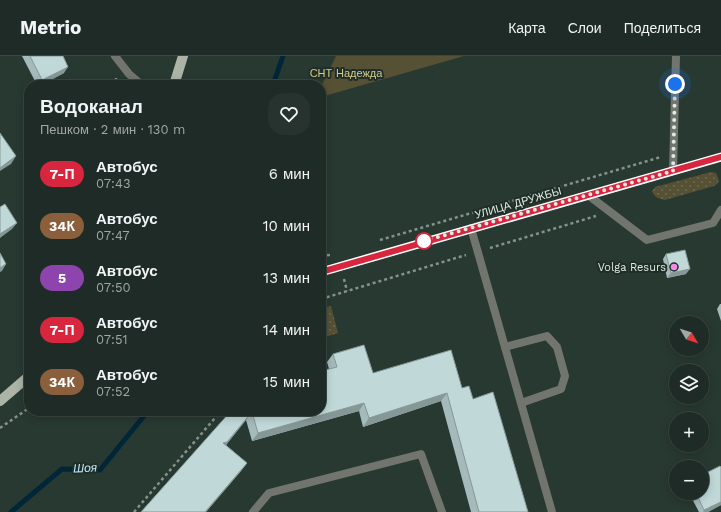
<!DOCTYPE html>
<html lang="ru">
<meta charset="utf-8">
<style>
:root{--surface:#1e2b26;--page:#26332e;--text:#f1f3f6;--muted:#a1a7a7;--line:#3c4743}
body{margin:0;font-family:"Work Sans",sans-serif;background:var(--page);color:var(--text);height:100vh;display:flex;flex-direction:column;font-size:15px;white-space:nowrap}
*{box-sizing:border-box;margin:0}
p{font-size:13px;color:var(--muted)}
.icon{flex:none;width:22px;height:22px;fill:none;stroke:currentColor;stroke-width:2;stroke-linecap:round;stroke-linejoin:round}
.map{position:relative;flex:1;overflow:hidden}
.side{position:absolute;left:24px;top:24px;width:302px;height:336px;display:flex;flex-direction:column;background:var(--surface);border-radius:16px;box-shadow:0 2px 10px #0003,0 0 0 1px var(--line)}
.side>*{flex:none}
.badge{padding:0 8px;border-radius:13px;font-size:14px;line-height:26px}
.needle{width:26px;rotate:129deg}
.buttons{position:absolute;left:669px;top:260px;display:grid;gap:8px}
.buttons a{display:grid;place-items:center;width:40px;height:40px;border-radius:50%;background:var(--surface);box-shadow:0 2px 10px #0003,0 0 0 1px var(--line);font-size:20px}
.you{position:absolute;width:20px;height:20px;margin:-10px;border:3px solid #fff;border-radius:50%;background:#1a73e8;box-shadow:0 0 0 6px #1a73e833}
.map>.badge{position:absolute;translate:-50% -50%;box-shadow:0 0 0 2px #fff}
.round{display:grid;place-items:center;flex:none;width:42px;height:42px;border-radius:16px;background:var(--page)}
.summary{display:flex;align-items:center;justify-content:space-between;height:68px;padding:0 16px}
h1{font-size:19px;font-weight:600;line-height:30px}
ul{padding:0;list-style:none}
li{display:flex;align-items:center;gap:12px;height:52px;padding:0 16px}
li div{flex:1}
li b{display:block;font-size:15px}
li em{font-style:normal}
li .badge{min-width:44px;font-weight:700;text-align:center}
header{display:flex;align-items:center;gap:24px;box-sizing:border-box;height:56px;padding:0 20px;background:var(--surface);border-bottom:1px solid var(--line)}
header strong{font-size:19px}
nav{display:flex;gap:22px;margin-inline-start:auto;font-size:14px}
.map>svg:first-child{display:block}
</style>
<header>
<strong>Metrio</strong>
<nav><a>Карта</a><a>Слои</a><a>Поделиться</a></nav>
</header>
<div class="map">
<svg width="721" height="456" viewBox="0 0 721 456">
<defs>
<pattern id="grass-dots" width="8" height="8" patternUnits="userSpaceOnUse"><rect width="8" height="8" fill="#565134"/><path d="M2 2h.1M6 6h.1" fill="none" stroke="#6e6a51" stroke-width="1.8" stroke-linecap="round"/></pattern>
</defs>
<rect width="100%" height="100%" fill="#283932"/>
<g fill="url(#grass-dots)">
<path d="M711,116L716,117L719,125L717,128L714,130L665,144C659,143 654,141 652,135L655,131Z"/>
<path d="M331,250L338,277L325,281L321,265V253Z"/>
</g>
<path fill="#565134" d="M336,0H464L321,41V31Z"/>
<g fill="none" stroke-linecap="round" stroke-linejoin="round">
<g stroke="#002638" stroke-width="5">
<path d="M273,29L283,0"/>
<path d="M11,456L62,413L100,414L148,355"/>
</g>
<g stroke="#86938d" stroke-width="2.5" stroke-dasharray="3 3" stroke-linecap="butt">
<path d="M116,29V22"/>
<path d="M380,184L661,101"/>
<path d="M490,192L596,160"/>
<path d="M321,200L330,199"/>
<path d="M344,223L347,235"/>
<path d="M321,243L466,199"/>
<path d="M0,372L29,352"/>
<path d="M134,456L221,355"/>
</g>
<g stroke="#71756e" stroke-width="8">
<path d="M588,139L647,184L713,167L721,154"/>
<path d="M471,172L552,456"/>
<path d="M505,291L547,280L557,291L565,320L561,333L521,347"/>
<path d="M253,456L269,437L421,398L442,456"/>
</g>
<g stroke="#71756e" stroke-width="8">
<path d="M115,0L129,18L142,29"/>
<path d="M673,115L676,0"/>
</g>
<path stroke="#92988e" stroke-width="8" d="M321,216L721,101"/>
<g stroke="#abb4a6" stroke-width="10">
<path d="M174,29L183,0"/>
<path d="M0,345L29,320"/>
</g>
</g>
<g fill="#a5baba">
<path d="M22,0H63L64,17L41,29H37Z"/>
<path d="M666,198L686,218L667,222L663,203Z"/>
<path d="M720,248H721V265L717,253Z"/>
<path d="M333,298L373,317L462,332L473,343L528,456H471L441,345L363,371L359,355L252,385L246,364L226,389L247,407L241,415L206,456H141L231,355L329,313L327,306Z"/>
<path d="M689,437H702L721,449L708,456H699Z"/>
</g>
<g fill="#869797">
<path d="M68,11L64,17L41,29H39L42,24Z"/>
<path d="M16,100L11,108L0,115V112Z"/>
<path d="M17,167L12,173L0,182V178Z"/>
<path d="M6,208L2,215L0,216V212Z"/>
<path d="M690,213L686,218L667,222L671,217Z"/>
<path d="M447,337L441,345L363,371L369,362Z"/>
<path d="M364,347L359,355L252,385L258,377Z"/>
<path d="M252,356L246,364L222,394L223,387Z"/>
<path d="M247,407L241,415L206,456H205Z"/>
<path d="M721,446V449L708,456H703L704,454Z"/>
</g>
<g fill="#c0d8d8" stroke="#869797">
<path d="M30,0H63L68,11L42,24Z"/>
<path d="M0,77L16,100L0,112Z"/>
<path d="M5,148L17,167L0,178V151Z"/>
<path d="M685,194L690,213L671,217L666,198Z"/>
<path d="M0,197L6,208L0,212Z"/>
<path d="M364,289L373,317L451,294L462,332L469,330L473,343L493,336L528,456H479L447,337L369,362L364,347L258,377L252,356L227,386L223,387L247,407L205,456H141L231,355H321V315L337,311L333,298Z"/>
<path d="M720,410L721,411V446L704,454L696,437H702V419Z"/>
</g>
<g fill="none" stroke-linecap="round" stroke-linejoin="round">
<g stroke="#fff" stroke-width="9">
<path id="line" d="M321,216L721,101"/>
</g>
<use href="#line" stroke="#d7263d" stroke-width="6"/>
<path stroke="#e0eae5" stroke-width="4" stroke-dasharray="0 7.2" d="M424,185L673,115L675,28"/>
</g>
<circle fill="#fff" stroke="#d7263d" stroke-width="2" cx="424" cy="185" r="8"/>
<circle fill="#f788ec" stroke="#1f2f28" stroke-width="1.5" cx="674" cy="211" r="4"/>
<g text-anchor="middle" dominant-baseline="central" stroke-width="4" stroke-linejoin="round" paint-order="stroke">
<g font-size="11" fill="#d5c989" stroke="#1f2f28">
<text x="346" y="17">СНТ Надежда</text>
</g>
<g font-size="11" fill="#e0eae5" stroke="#1f2f28">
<text transform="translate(518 147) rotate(-16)">УЛИЦА ДРУЖБЫ</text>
</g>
<g font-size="11" fill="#e0eae5" stroke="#1f2f28" text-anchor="end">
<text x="666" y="211">Volga Resurs</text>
</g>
<g font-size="12" font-style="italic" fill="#bee6fb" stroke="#1f2f28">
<text transform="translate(85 412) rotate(-2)">Шоя</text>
</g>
</g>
</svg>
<div class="buttons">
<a><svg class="needle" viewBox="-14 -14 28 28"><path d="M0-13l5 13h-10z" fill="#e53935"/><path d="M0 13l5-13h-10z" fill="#a1a7a7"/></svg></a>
<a><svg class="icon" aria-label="layers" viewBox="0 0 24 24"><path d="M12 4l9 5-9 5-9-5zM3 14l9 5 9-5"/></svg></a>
<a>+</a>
<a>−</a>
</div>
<div class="you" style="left:675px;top:28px"></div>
<section class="side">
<div class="summary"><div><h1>Водоканал</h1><p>Пешком · 2 мин · 130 m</p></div><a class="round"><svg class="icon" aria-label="heart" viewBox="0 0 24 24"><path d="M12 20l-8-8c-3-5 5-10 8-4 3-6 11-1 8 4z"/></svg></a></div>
<ul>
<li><span class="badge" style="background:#d7263d;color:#fff">7-П</span><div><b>Автобус</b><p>07:43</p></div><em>6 мин</em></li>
<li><span class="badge" style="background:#8b5e3c;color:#fff">34К</span><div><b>Автобус</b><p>07:47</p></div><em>10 мин</em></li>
<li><span class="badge" style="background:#8e44ad;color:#fff">5</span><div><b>Автобус</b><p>07:50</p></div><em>13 мин</em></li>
<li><span class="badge" style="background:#d7263d;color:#fff">7-П</span><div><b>Автобус</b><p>07:51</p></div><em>14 мин</em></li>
<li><span class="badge" style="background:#8b5e3c;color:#fff">34К</span><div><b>Автобус</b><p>07:52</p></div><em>15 мин</em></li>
</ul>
</section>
</div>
